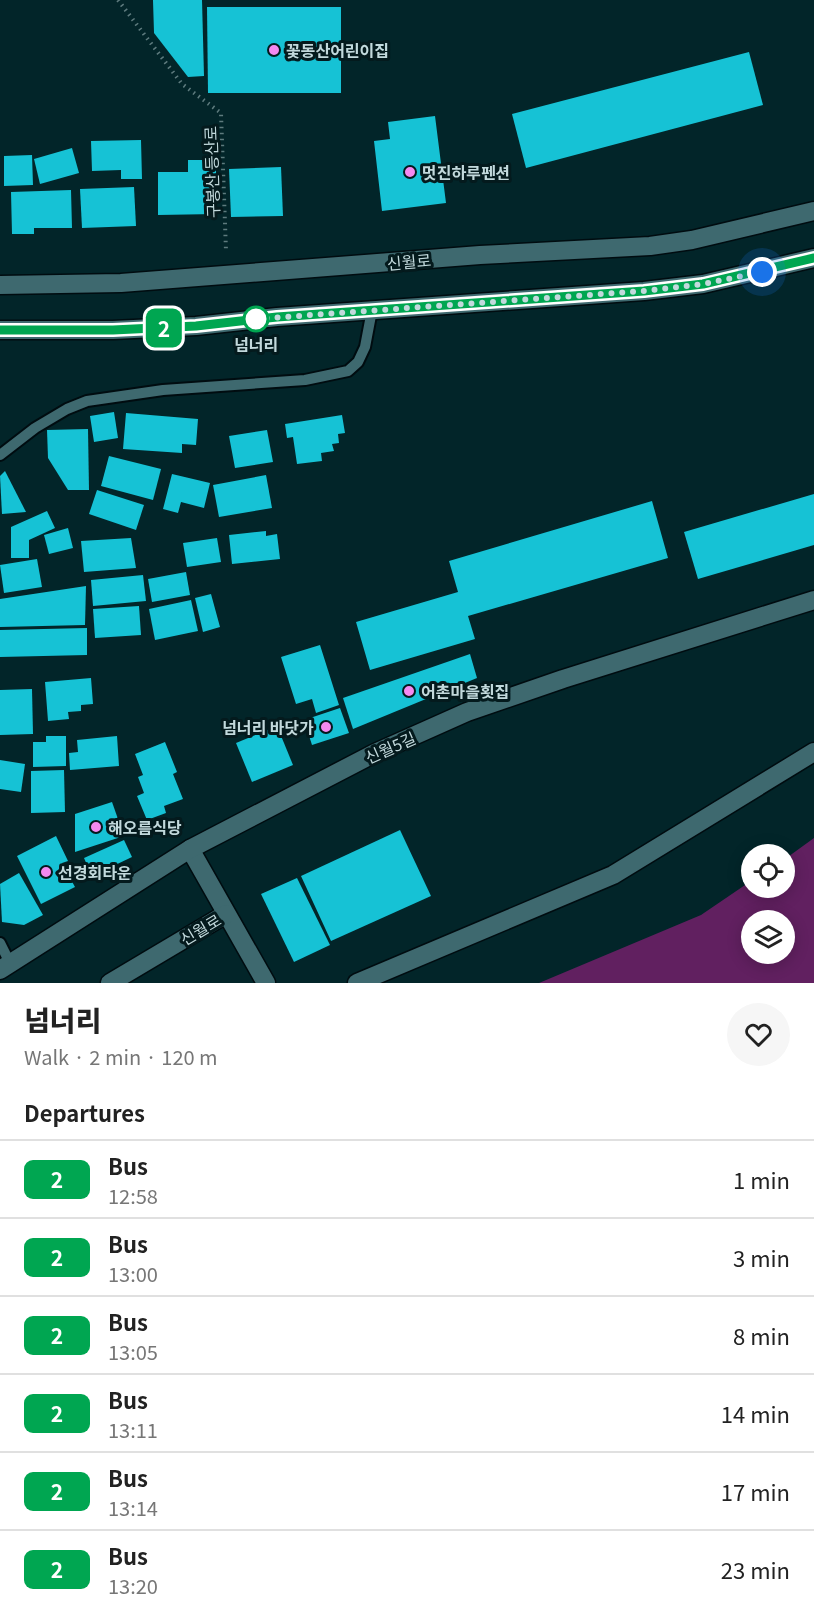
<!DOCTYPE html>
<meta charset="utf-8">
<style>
:root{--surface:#fff;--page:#f6f6f6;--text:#222;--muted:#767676;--line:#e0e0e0}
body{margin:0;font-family:Georgia,"Noto Sans KR",serif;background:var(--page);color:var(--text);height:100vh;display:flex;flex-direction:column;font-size:22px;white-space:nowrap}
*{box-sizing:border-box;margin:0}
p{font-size:20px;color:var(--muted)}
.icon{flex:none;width:33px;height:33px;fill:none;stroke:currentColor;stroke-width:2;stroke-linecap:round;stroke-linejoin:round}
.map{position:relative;height:983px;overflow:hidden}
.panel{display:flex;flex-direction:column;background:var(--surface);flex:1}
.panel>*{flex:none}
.badge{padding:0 12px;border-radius:9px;font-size:21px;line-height:39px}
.controls{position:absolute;left:741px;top:844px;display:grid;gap:12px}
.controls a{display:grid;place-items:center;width:54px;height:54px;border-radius:50%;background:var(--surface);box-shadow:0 3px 15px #0003;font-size:30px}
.you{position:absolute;width:30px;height:30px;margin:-15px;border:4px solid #fff;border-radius:50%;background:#1a73e8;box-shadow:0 0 0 9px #1a73e833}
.map>.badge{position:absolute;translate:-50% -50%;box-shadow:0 0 0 3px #fff}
h2{padding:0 24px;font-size:22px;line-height:54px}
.round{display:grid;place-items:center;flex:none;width:63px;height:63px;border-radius:32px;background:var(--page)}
.headline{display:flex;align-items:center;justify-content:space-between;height:102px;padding:0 24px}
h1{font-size:28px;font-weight:800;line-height:45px}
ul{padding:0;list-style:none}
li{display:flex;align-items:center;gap:18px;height:78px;padding:0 24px;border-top:2px solid var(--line)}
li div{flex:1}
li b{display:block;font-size:22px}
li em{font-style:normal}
li .badge{min-width:66px;font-weight:700;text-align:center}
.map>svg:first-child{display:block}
</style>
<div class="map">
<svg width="814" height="983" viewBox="0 0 814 983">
<rect width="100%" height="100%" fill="#022529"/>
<path fill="#612060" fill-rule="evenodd" d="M814,838V983H539L701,915L751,881L752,888H784L785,859ZM752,921H784V954H752Z"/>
<g fill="#16c2d5">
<path d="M153,0H202L204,76L188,77L154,33Z"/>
<path d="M207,7H341V93H208Z"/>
<path d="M749,52L763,105L526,168L512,114Z"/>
<path d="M435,116L446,203L382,211L374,141L390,139L388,122Z"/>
<path d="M141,140L142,179H121V170L92,171L91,141Z"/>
<path d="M72,148L79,173L40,184L34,159Z"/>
<path d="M32,155L33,185L4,186V156Z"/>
<path d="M188,160H216V214L158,215V172H188Z"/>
<path d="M281,167L283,216L231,217L229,169Z"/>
<path d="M134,187L136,226L82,228L80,189Z"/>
<path d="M71,190L72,228H34V234H12L11,192Z"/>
<path d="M114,412L118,438L94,442L90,416Z"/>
<path d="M126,413L198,419L196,445L182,444V453L123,449Z"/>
<path d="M342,415L345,433L338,434L339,443L332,444L334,451L321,453L322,461L297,464L293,437L287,438L285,424Z"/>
<path d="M88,429L89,490H68L48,458L47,430Z"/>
<path d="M267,430L273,462L235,468L229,436Z"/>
<path d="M109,456L161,469L153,500L101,486Z"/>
<path d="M5,471L26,512L2,514L0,476Z"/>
<path d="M172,474L210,483L204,508L181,502L178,513L163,509Z"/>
<path d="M266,475L272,508L219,517L213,485Z"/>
<path d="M97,490L144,505L136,530L89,514Z"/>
<path d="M814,494V545L698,579L684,532Z"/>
<path d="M652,501L668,558L468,616L475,639L370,670L356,622L458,592L449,561Z"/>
<path d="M47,511L55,528L29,540V558H11V527Z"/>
<path d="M68,528L73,548L49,554L44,535Z"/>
<path d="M266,531V536L277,534L280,559L232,564L229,535Z"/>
<path d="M131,538L136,568L84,572L81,541Z"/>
<path d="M217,538L221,562L187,567L183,543Z"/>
<path d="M37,559L42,587L4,593L0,565Z"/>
<path d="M186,572L190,595L152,602L148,579Z"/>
<path d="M143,575L146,601L93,606L91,580Z"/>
<path d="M86,586L85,625L0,627V599Z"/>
<path d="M211,594L220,627L203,632L195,598Z"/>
<path d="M191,600L198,631L155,640L149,609Z"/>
<path d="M139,606L141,635L95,638L93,609Z"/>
<path d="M87,628V655L0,657V630Z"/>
<path d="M320,645L339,705L316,713L312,699L296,704L281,657Z"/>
<path d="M470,654L477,678L353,729L343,698Z"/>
<path d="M91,678L93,704L81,705V711L68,712L69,719L48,721L45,682Z"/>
<path d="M32,689L33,734L0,735V690Z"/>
<path d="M340,708L349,733L312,745L304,720Z"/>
<path d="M277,726L293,765L252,782L236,743Z"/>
<path d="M46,736H66V766L33,767V742H46Z"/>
<path d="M117,736L119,766L70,770L69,753L78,752L77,740Z"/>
<path d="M165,742L177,772L173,774L183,799L164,806L166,813L147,820L137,796L144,793L138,777L143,775L135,754Z"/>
<path d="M0,760L25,764L21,792L0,789Z"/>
<path d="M64,770L65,812L31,813V771Z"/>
<path d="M112,802L124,836L75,852V814Z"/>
<path d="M400,830L431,896L331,941L301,876Z"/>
<path d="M56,836L68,861L62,863L75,887L41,904L17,856Z"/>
<path d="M124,840L132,857L92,876L84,858Z"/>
<path d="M19,873L43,915L24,925L2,922L0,884Z"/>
<path d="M297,878L330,945L294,962L261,894Z"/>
</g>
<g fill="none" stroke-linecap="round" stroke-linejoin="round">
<g stroke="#000c10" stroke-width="14">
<g id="lane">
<path d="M0,455L35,428L67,409L87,401L163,390L305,380L348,371L358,362L365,347L372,310"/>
<path d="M0,943L10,963"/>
</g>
</g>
<g stroke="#000c10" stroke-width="21">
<g id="street">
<path d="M190,849L266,983"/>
<path d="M0,970L190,849L375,753L467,712L563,679L814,600"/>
<path d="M110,983L226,914"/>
<path d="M357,983L613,875L814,752"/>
</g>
</g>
<g stroke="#000c10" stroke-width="21">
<g id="secondary">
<path d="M0,285L121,283L480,255L650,246L692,240L814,211"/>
<path d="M0,330H113L196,326L277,317L644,291L703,284L814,258"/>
</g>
</g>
<path stroke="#5e7b7e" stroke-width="4" stroke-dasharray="1.5 4.5" stroke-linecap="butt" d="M118,0L182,84L221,113L226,251"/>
<use href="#lane" stroke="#3e696f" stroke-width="10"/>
<use href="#street" stroke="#3e696f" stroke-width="18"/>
<use href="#secondary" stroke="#3e696f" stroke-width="18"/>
</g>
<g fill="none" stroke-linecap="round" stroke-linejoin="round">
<g stroke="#fff" stroke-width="14">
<path id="line" d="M0,330H113L196,326L277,317L644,291L703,284L814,258"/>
</g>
<use href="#line" stroke="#00a651" stroke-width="9"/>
<path stroke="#c2d9dc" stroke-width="6" stroke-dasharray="0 10.8" d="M256,319L644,291L703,284L762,272"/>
</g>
<g fill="#f489f0" stroke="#041a1d" stroke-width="2">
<circle cx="274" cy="50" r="6"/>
<circle cx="410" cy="172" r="6"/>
<circle cx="409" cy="691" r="6"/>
<circle cx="326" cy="727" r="6"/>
<circle cx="96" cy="827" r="6"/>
<circle cx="46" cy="872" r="6"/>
</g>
<circle fill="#fff" stroke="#00a651" stroke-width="3" cx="256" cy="319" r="12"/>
<g text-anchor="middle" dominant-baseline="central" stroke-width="6" stroke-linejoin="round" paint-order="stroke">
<g font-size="16" font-weight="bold" fill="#c2d9dc" stroke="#041a1d" text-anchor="start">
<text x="286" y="50">꽃동산어린이집</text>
<text x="422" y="172">멋진하루펜션</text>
<text x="421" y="691">어촌마을횟집</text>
<text x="314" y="727" text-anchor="end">넘너리 바닷가</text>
<text x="108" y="827">해오름식당</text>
<text x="58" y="872">선경회타운</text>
</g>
<g font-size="16" fill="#c2d9dc" stroke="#041a1d">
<text transform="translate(211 172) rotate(-92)">구봉산 등산로</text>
<text transform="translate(409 261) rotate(-5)">신월로</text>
<text transform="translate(390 747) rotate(-24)">신월5길</text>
<text transform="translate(200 929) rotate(-31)">신월로</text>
</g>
<g font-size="16" font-weight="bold" fill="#c2d9dc" stroke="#041a1d">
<text x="256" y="344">넘너리</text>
</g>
</g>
</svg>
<div class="controls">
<a><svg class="icon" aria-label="locate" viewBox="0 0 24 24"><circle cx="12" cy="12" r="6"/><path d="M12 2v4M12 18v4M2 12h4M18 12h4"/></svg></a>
<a><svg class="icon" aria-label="layers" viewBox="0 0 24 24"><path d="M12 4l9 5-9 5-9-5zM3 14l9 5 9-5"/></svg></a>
</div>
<div class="you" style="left:762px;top:272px"></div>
<b class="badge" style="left:164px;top:328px;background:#00a651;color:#fff">2</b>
</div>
<section class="panel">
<div class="headline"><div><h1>넘너리</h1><p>Walk · 2 min · 120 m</p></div><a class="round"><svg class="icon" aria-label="heart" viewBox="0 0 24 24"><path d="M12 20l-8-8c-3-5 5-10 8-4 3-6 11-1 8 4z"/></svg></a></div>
<h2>Departures</h2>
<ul>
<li><span class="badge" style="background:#00a651;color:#fff">2</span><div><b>Bus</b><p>12:58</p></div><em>1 min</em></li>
<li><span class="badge" style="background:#00a651;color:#fff">2</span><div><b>Bus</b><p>13:00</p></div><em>3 min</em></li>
<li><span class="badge" style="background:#00a651;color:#fff">2</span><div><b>Bus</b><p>13:05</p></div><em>8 min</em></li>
<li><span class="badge" style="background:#00a651;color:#fff">2</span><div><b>Bus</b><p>13:11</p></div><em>14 min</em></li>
<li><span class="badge" style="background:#00a651;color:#fff">2</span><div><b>Bus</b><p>13:14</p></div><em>17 min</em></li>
<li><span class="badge" style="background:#00a651;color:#fff">2</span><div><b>Bus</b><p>13:20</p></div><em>23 min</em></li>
</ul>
</section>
